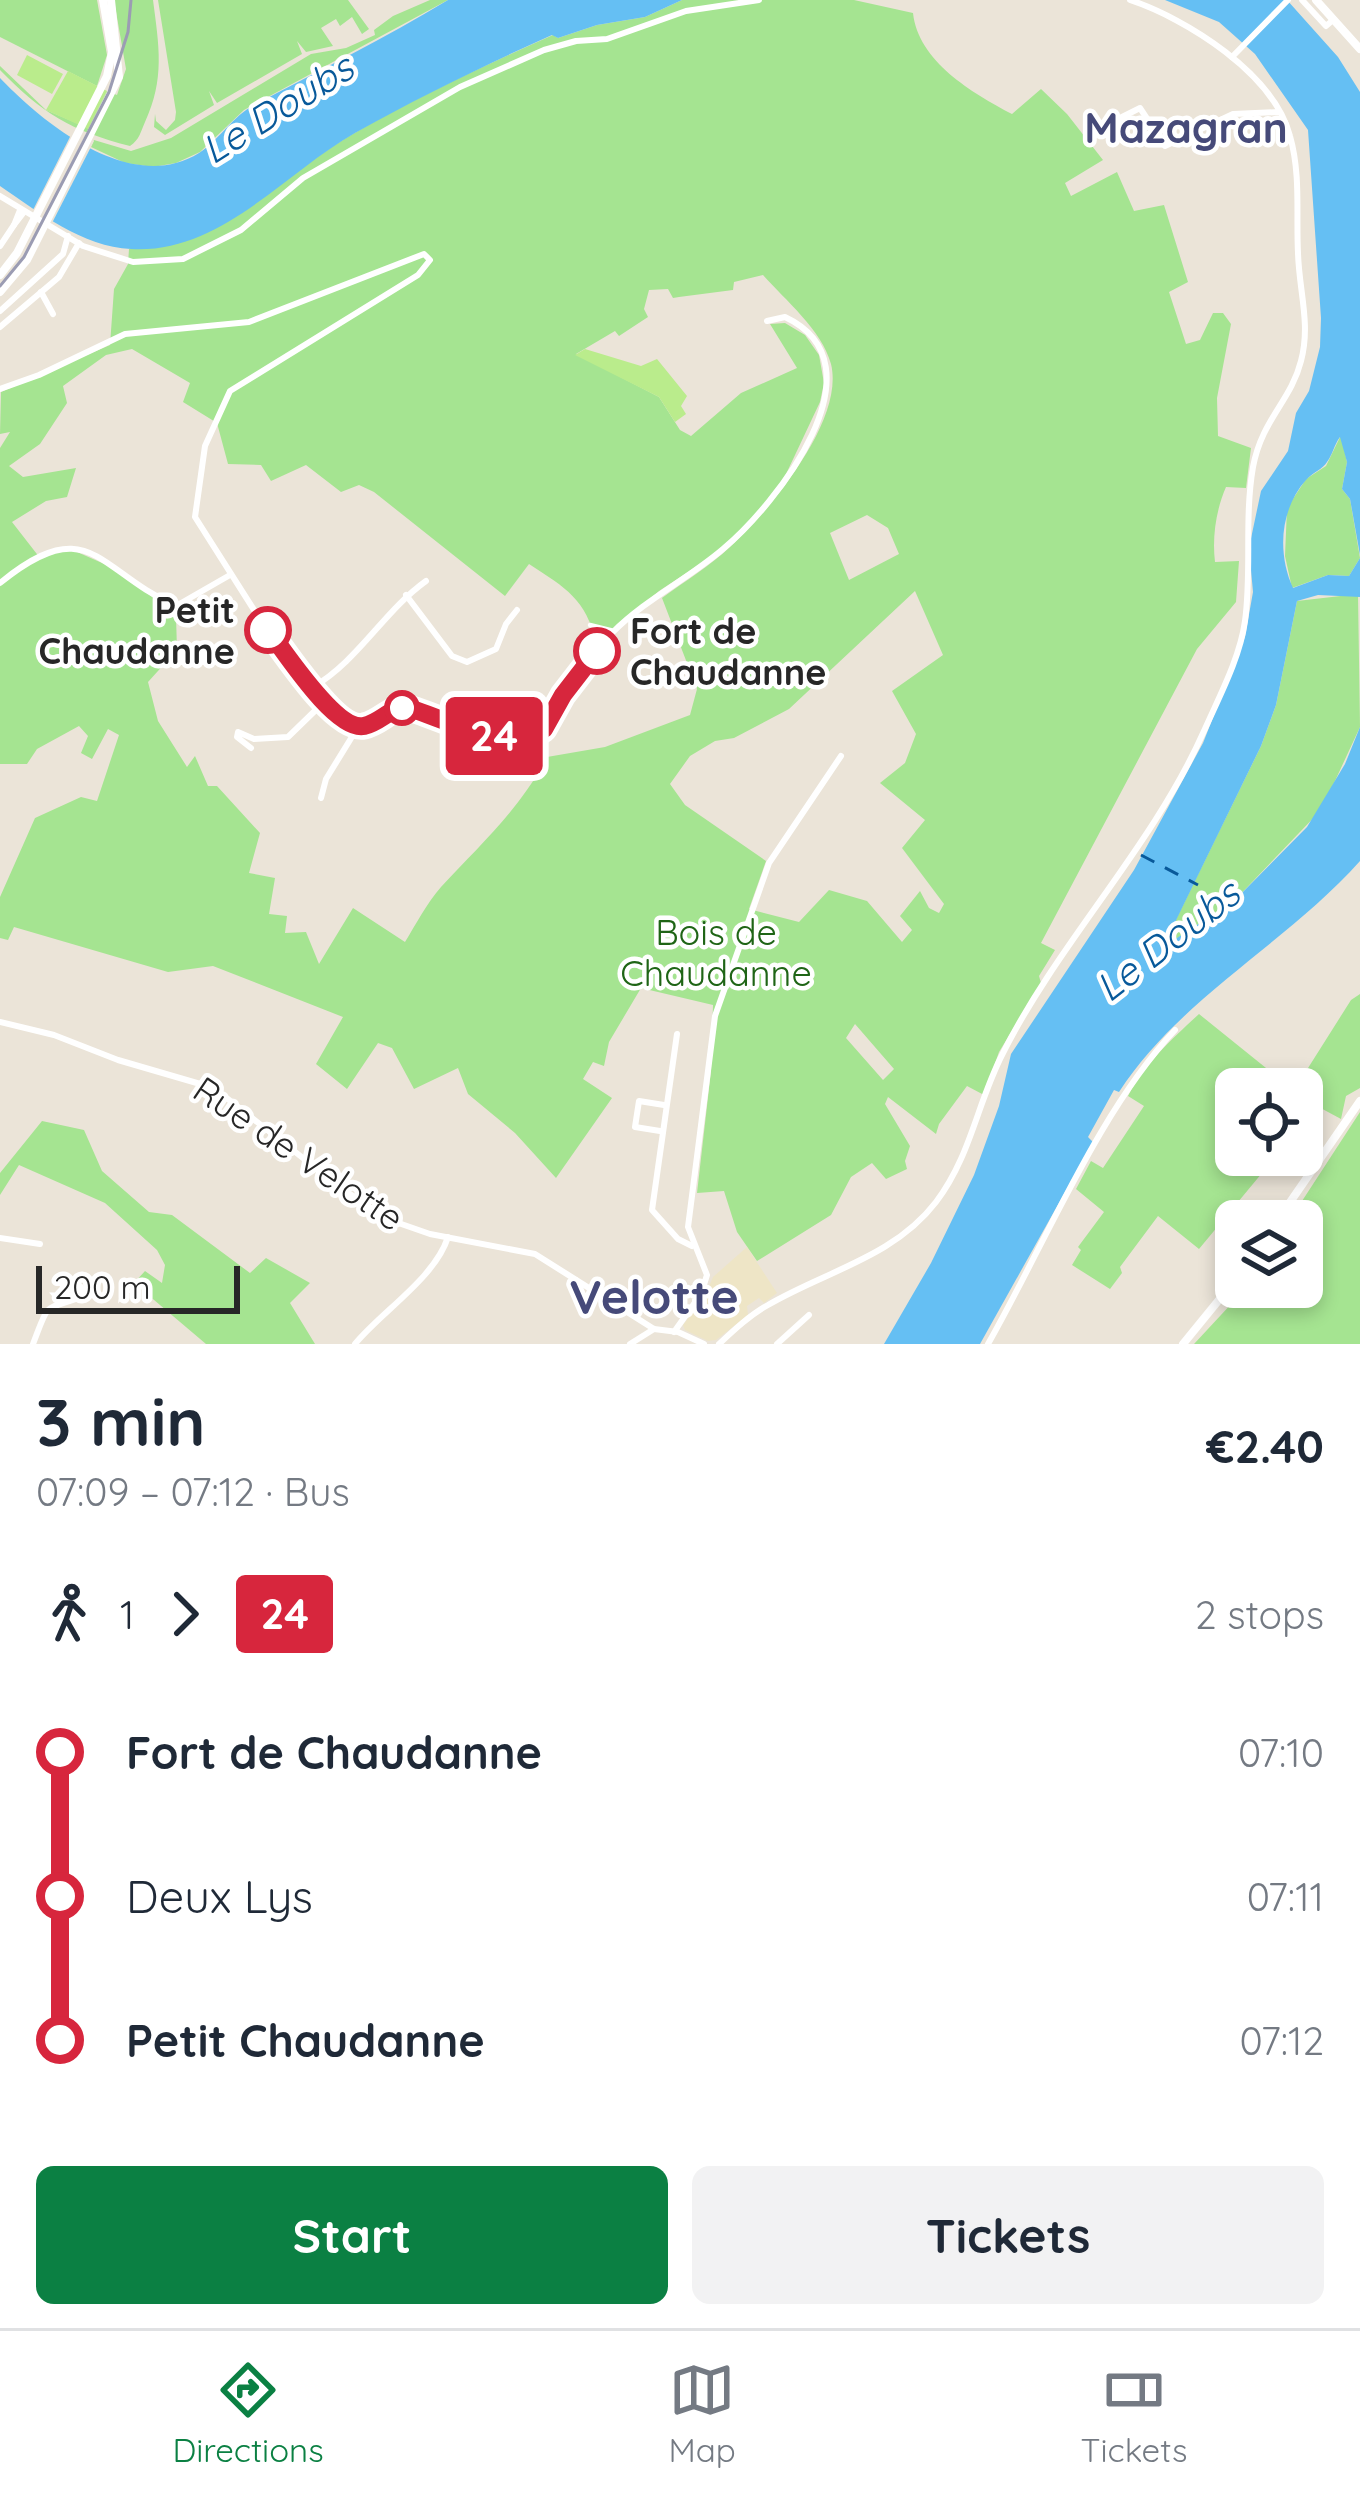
<!DOCTYPE html>
<meta charset="utf-8">
<style>
:root{--surface:#fff;--page:#f2f2f3;--text:#1f2937;--muted:#747a83;--line:#e0e1e3;--accent:#0b8043}
body{margin:0;font-family:Quicksand,sans-serif;background:var(--page);color:var(--text);height:100vh;display:flex;flex-direction:column;font-size:45px;white-space:nowrap}
*{box-sizing:border-box;margin:0}
p{font-size:39px;color:var(--muted)}
.icon{flex:none;width:66px;height:66px;fill:none;stroke:currentColor;stroke-width:2;stroke-linecap:round;stroke-linejoin:round}
.map{position:relative;height:1344px;overflow:hidden}
.details{display:flex;flex-direction:column;background:var(--surface);flex:1}
.details>*{flex:none}
.badge{padding:0 24px;border-radius:9px;font-size:42px;line-height:78px}
.fabs{position:absolute;left:1215px;top:1068px;display:grid;gap:24px}
.fabs a{display:grid;place-items:center;width:108px;height:108px;border-radius:18px;background:var(--surface);box-shadow:0 6px 18px #0003;font-size:60px}
.scale{position:absolute;left:36px;bottom:30px;width:204px;box-sizing:border-box;padding-left:12px;border:6px solid #272727;border-top:0;font-size:33px;line-height:42px;white-space:nowrap;color:#272727;-webkit-text-stroke:9px #fff;paint-order:stroke}
.map>.badge{position:absolute;translate:-50% -50%;box-shadow:0 0 0 6px #fff}
.legs{display:flex;align-items:center;gap:18px;height:132px;padding:0 36px;font-size:39px}
.legs p{margin-inline-start:auto}
.overview{display:flex;align-items:center;justify-content:space-between;height:204px;padding:0 36px}
h1{font-size:66px;font-weight:700;line-height:90px}
.primary-button{display:flex;gap:24px;margin-top:auto;padding:24px 36px}
.primary-button a{flex:1;height:138px;border-radius:18px;background:var(--accent);color:#fff;font-size:48px;font-weight:700;line-height:138px;text-align:center}
.primary-button a+a{background:var(--page);color:var(--text)}
ul{padding:0 36px;list-style:none}
li{display:flex;align-items:center;gap:42px;height:144px;font-size:45px}
li i{display:grid;place-items:center;width:18px;height:100%;margin:0 15px;background:currentColor}
li i::after{content:'';width:30px;height:30px;margin:-15px;border:9px solid;border-radius:50%;background:var(--surface)}
li p{margin-inline-start:auto}
li:first-child i{background:linear-gradient(#0000 50%,currentColor 0)}
li:last-child i{background:linear-gradient(currentColor 50%,#0000 0)}
.tabs{display:flex;justify-content:space-around;align-items:center;height:168px;border-top:3px solid var(--line);background:var(--surface);font-size:33px;color:var(--muted)}
.tabs a{display:grid;justify-items:center;gap:6px}
.tabs .selected{color:var(--accent)}
.map>svg:first-child{display:block}
</style>
<div class="map">
<svg width="1360" height="1344" viewBox="0 0 1360 1344">
<rect width="100%" height="100%" fill="#ebe4d8"/>
<path fill="#eee5c6" d="M747,1247L777,1293L764,1303L759,1298L747,1306L748,1315L716,1340L708,1341L685,1330L683,1325L705,1296L713,1277Z"/>
<g fill="#a5e491" fill-rule="evenodd">
<path d="M0,0H97L107,55L97,86L0,37Z"/>
<path d="M114,0H153C159,46 165,79 145,122C140,133 140,139 130,146C71,131 42,113 0,70V66L46,110L88,128L107,91L117,95L126,69Z"/>
<path d="M158,0H348L369,29L362,34L352,17L340,26L336,19L321,28L333,46L306,52L297,41L302,54L217,103L209,91L214,105L165,135L154,127L155,114L156,121L166,130L175,120L176,112Z"/>
<path d="M430,0H448L244,110L200,152L176,163L153,167L125,163L91,147L94,140L131,151L171,138L311,54L346,48L375,35L374,30L393,16Z"/>
<path d="M682,0H854L913,13C918,61 972,93 1012,114L1041,89L1067,114L1103,160L1065,183L1071,196L1117,172L1134,211L1164,205L1188,282L1169,292L1186,344L1200,340L1213,313H1223L1231,324L1217,398L1218,436L1251,448L1246,488L1226,487C1216,510 1212,537 1215,562L1239,561L1236,602L1197,649L1041,943L1055,950L1039,976L1041,983L999,1052L984,1095L967,1086L939,1124L936,1134L888,1097L885,1104L910,1146L905,1161L907,1169L886,1179L872,1163L851,1177L831,1215L757,1261L737,1232L724,1191L697,1193L711,1071L713,1005L641,988L609,1042L604,1066L593,1062L583,1079L612,1098L556,1178L515,1133L468,1094L458,1068L414,1089L392,1048L378,1043L347,1089L316,1064L343,1017L213,966L168,972L14,927L8,940L0,938V897L35,818L81,797L97,801L119,735L108,729L92,759L81,753L88,736L79,726L37,749L27,764H0V448L10,432L0,434L1,392L110,345L114,289L128,264L129,249C226,245 269,185 346,138C412,99 483,66 553,35L558,38L597,25L645,17ZM763,275C785,300 822,330 831,364C845,421 769,510 730,547C710,566 685,581 662,598L697,689L690,715L605,747L547,757C521,808 479,846 441,887C427,903 416,924 405,942L353,908L319,964L306,932L285,933L287,916L269,914L275,878L249,873L260,833L217,786H208L195,756L187,767L158,721L148,682L177,650L176,616L118,570L68,548L40,558L12,522L46,501L67,497L76,468L23,477L9,466L40,444L67,403L63,386L106,355L132,349L190,383L183,402L217,423L228,464L261,465L271,481L306,465L341,492L359,485L374,492L505,596L529,564C567,589 585,598 597,644L659,591L723,549L779,489L820,402L824,383L819,355L805,335L785,323L770,324L797,368L741,393L691,436L680,430L659,397L576,354L615,331L619,336L648,317L644,309L649,290L668,289L673,298L679,297L733,290L734,282ZM867,515L888,528L899,554L849,580L830,533ZM915,591L943,655L892,691L916,734L905,763L880,783L925,820L902,848L944,904L939,913L929,908L920,891L900,916L912,930L902,942L867,901L829,890L799,922L749,909L766,861L685,805L670,784L690,756L715,741L734,738L789,709ZM855,1024L894,1069L883,1080L846,1038Z"/>
<path d="M1341,435L1347,462L1342,489L1350,499L1360,558L1349,576L1328,575L1292,588L1285,556L1287,508L1306,479L1326,466Z"/>
<path d="M1358,594L1360,727L1322,809L1234,901L1162,948L1261,746L1276,705L1297,601Z"/>
<path d="M1360,994V1088L1346,1096L1341,1119L1302,1098V1089H1290L1282,1080L1288,1070L1303,1076L1351,1000Z"/>
<path d="M1199,1014L1271,1072L1263,1089H1236V1155H1277L1199,1249L1158,1216L1120,1267L1122,1273L1110,1289L1072,1265L1081,1250L1078,1247L1104,1212L1076,1189L1091,1161L1103,1168L1144,1106L1128,1096C1145,1063 1172,1039 1199,1014Z"/>
<path d="M1360,1112V1344H1194L1247,1287H1302V1221H1289Z"/>
<path d="M42,1121L84,1130L102,1171L149,1212L172,1215L250,1273L266,1258L310,1283L290,1303L315,1344H206L134,1283L145,1271L162,1283L165,1265L157,1250L105,1203L19,1165L0,1195V1173Z"/>
</g>
<g fill="#baec8c">
<path d="M27,55L63,74L52,94L17,75Z"/>
<path d="M68,71L107,91L88,129L46,110Z"/>
<path d="M585,349L641,366L657,359L687,396L681,406L686,414L675,422L659,397L575,355Z"/>
</g>
<g fill="#65bff3">
<path d="M448,0H682L645,17L597,25L558,38L552,35C485,65 419,97 355,133C283,174 220,254 131,249C83,247 38,212 0,186V78C45,125 132,195 199,153C219,140 233,116 254,105C319,71 385,38 448,0Z"/>
<path d="M1165,0H1287L1338,57L1360,92V555L1350,499L1342,489L1347,462L1340,437C1334,445 1333,454 1327,462C1323,469 1312,473 1306,480C1280,509 1277,553 1293,588L1328,575L1349,576L1360,558V597L1318,595L1297,601L1276,705L1261,746L1163,947L1234,901L1307,827L1345,764L1360,727V861C1286,944 1180,998 1119,1092L1114,1090L1088,1137L1093,1142L980,1344H884L931,1263L974,1175L999,1106L1011,1054L1134,870L1203,743L1245,637L1253,592L1249,548L1261,491L1288,451L1296,413L1309,391L1320,347L1321,318L1308,130L1255,54L1219,22Z"/>
</g>
<path fill="#ebe4d8" d="M73,131L94,141L51,225L31,214Z"/>
<g fill="none" stroke-linecap="round" stroke-linejoin="round">
<path stroke="#08599a" stroke-width="3" stroke-dasharray="15 12" stroke-linecap="butt" d="M1141,855L1198,885"/>
<path stroke="#fff" stroke-width="4.5" d="M590,625L614,631"/>
<g stroke="#fff" stroke-width="6">
<path d="M1302,0L1326,26L1333,20"/>
<path d="M1232,57L1288,0"/>
<path d="M1120,118L1140,108L1165,146L1233,114L1279,112"/>
<path d="M0,196L83,246L133,262L183,259L241,230L303,178L460,87L544,50L576,41L607,39L686,11L759,0"/>
<path d="M20,210L14,225L24,212"/>
<path d="M0,246L14,225"/>
<path d="M41,292L53,314"/>
<path d="M0,311L63,254L68,236"/>
<path d="M0,327L59,277L79,243"/>
<path d="M0,389L39,375L125,334L249,322L424,254L430,260L418,275L230,391L205,446L195,517L261,621L341,719L358,727C374,724 384,709 399,708C430,704 500,753 531,740C542,736 596,650 613,632C646,599 688,579 723,549C776,505 887,365 785,317L767,321"/>
<path d="M0,583C90,510 97,571 176,606L230,575"/>
<path d="M406,595L452,656L467,662L496,649L506,624L517,610"/>
<path d="M313,687C358,661 384,611 426,581"/>
<path d="M251,748L237,737L238,732L254,739L288,737L324,702"/>
<path d="M321,798L326,779L358,727"/>
<path d="M0,1022L54,1035L118,1060L214,1088L341,1188L387,1219L430,1234L535,1254L654,1329L678,1332L704,1344"/>
<path d="M677,1034L652,1210L678,1239L692,1246"/>
<path d="M660,1131L635,1127L639,1101L664,1105"/>
<path d="M0,1238L40,1244"/>
<path d="M674,1332L701,1294L707,1275L688,1227L715,1016L769,863L841,756"/>
<path d="M33,1344C50,1300 42,1311 82,1297L81,1287L65,1275L57,1280L65,1287L72,1280"/>
<path d="M355,1344C381,1312 435,1278 448,1237"/>
<path d="M630,1344L654,1329"/>
<path d="M719,1344C734,1330 750,1315 768,1305C826,1271 894,1257 936,1202C971,1156 977,1103 1003,1053C1060,940 1152,848 1204,731C1219,697 1240,658 1245,621C1252,571 1244,519 1253,467C1262,419 1291,401 1301,361C1311,324 1299,291 1298,253C1296,214 1301,175 1290,136C1274,74 1187,19 1130,0"/>
<path d="M777,1344L809,1315"/>
<path d="M988,1344C1044,1246 1099,1110 1175,1030"/>
</g>
<g stroke="#fff" stroke-width="8">
<path d="M1316,0L1360,49"/>
<path d="M0,275L17,253L107,76L112,52L103,0"/>
<path d="M0,292L27,260L119,77L111,0"/>
<path d="M1277,1221L1360,1101"/>
<path d="M1183,1344L1236,1279"/>
</g>
<path stroke="#9b9cb3" stroke-width="3" d="M0,286L24,257L109,92L128,32L131,0"/>
</g>
<g fill="none" stroke-linecap="round" stroke-linejoin="round">
<g stroke="#fff" stroke-width="27">
<path id="line-1" d="M268,630C285,652 336,732 364,726C385,721 392,702 415,710C450,722 486,740 522,743L544,729L563,695L597,651"/>
</g>
<use href="#line-1" stroke="#d7263d" stroke-width="18"/>
</g>
<g fill="#fff" stroke="#d7263d" stroke-width="6">
<circle cx="268" cy="630" r="21"/>
<circle cx="597" cy="651" r="21"/>
<circle cx="402" cy="708" r="15"/>
</g>
<g text-anchor="middle" dominant-baseline="central" stroke-width="9" stroke-linejoin="round" paint-order="stroke">
<g font-size="36" font-weight="bold" fill="#272727" stroke="#fff" text-anchor="end">
<text x="235" y="609">Petit<tspan x="235" dy="41">Chaudanne</tspan></text>
<text x="630" y="630" text-anchor="start">Fort de<tspan x="630" dy="41">Chaudanne</tspan></text>
</g>
<g font-size="36" fill="#1f6516" stroke="#fff">
<text x="716" y="931">Bois de<tspan x="716" dy="41">Chaudanne</tspan></text>
</g>
<g font-size="36" fill="#272727" stroke="#fff">
<text transform="translate(299 1153) rotate(34)">Rue de Velotte</text>
</g>
<g font-size="39" font-style="italic" fill="#08599a" stroke="#fff">
<text transform="translate(277 108) rotate(-32)">Le Doubs</text>
<text transform="translate(1167 940) rotate(-38)">Le Doubs</text>
</g>
<g font-size="42" font-weight="bold" fill="#464a79" stroke="#fff">
<text x="1186" y="127">Mazagran</text>
</g>
<g font-size="48" font-weight="bold" fill="#464a79" stroke="#fff">
<text x="654" y="1296">Velotte</text>
</g>
</g>
</svg>
<div class="fabs">
<a><svg class="icon" aria-label="locate" viewBox="0 0 24 24"><circle cx="12" cy="12" r="6"/><path d="M12 2v4M12 18v4M2 12h4M18 12h4"/></svg></a>
<a><svg class="icon" aria-label="layers" viewBox="0 0 24 24"><path d="M12 4l9 5-9 5-9-5zM3 14l9 5 9-5"/></svg></a>
</div>
<div class="scale">200 m</div>
<b class="badge" style="left:494px;top:736px;background:#d7263d;color:#fff">24</b>
</div>
<section class="details">
<div class="overview"><div><h1>3 min</h1><p>07:09 – 07:12 · Bus</p></div><b>€2.40</b></div>
<div class="legs"><svg class="icon" aria-label="walk" viewBox="0 0 24 24"><circle cx="13" cy="4" r="2"/><path d="M13 8l-2 6 4 7M11 14l-3 7M7 12l3-4h3l4 4"/></svg>1<svg class="icon" aria-label="forward" viewBox="0 0 24 24"><path d="M9 5l7 7-7 7"/></svg><b class="badge" style="background:#d7263d;color:#fff">24</b><p>2 stops</p></div>
<ul>
<li><i style="color:#d7263d"></i><b>Fort de Chaudanne</b><p>07:10</p></li>
<li><i style="color:#d7263d"></i><span>Deux Lys</span><p>07:11</p></li>
<li><i style="color:#d7263d"></i><b>Petit Chaudanne</b><p>07:12</p></li>
</ul>
<div class="primary-button"><a>Start</a><a>Tickets</a></div>
</section>
<nav class="tabs">
<a class="selected"><svg class="icon" aria-label="directions" viewBox="0 0 24 24"><path d="M12 3l9 9-9 9-9-9zM9 14v-3h6M13 9l2 2-2 2"/></svg>Directions</a>
<a><svg class="icon" aria-label="map" viewBox="0 0 24 24"><path d="M3 6l6-2 6 2 6-2v14l-6 2-6-2-6 2zM9 4v14M15 6v14"/></svg>Map</a>
<a><svg class="icon" aria-label="tickets" viewBox="0 0 24 24"><path d="M3 7h18v10H3zM15 7v10"/></svg>Tickets</a>
</nav>
